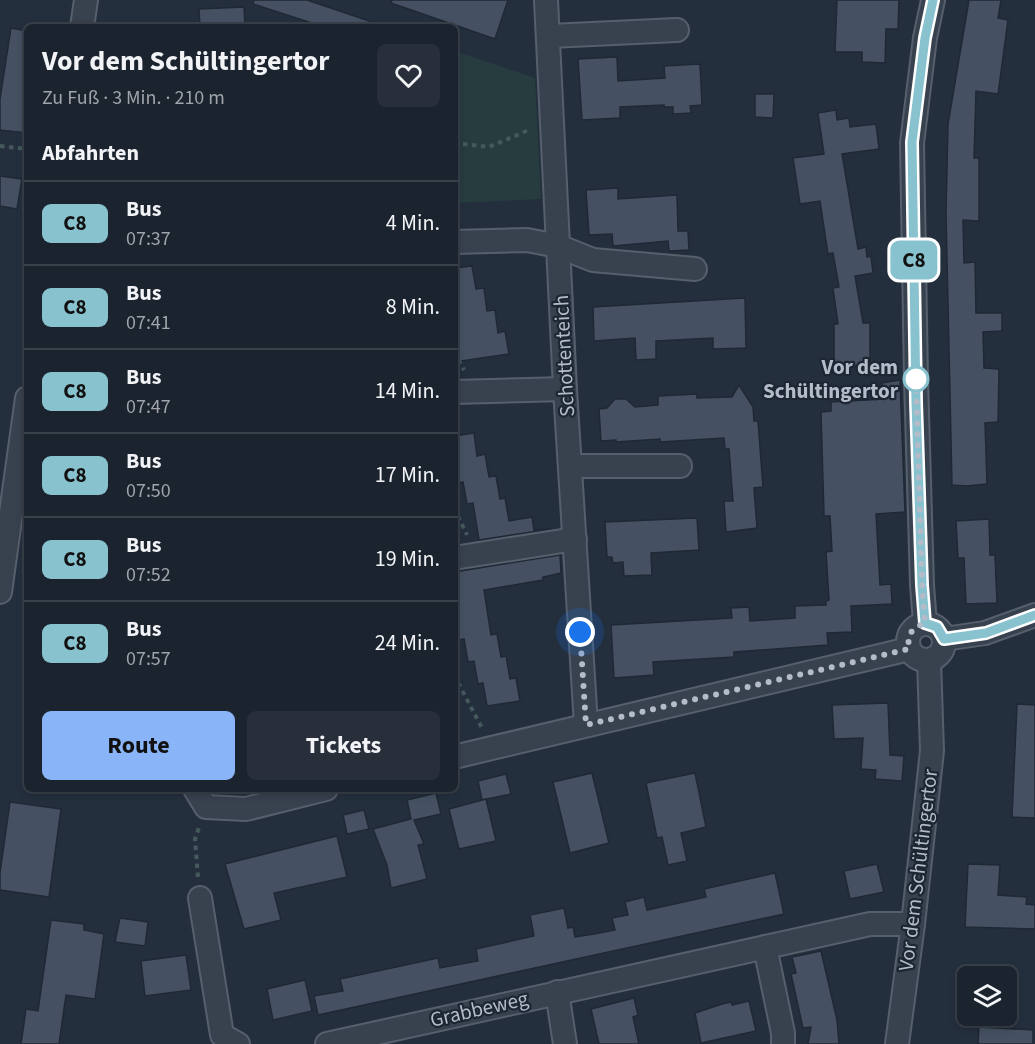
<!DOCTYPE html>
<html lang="de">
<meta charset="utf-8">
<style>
:root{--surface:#1b232e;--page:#282f3a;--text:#f1f3f6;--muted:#a0a4aa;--line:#39404a;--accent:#8ab4f8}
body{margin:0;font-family:"Source Sans 3",sans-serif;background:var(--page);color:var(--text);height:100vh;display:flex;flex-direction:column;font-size:22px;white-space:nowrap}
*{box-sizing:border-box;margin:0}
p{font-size:20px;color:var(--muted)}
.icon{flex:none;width:33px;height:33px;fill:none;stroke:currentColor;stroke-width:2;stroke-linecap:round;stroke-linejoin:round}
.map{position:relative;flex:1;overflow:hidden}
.sheet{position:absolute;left:24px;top:24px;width:434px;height:768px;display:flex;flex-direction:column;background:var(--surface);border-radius:9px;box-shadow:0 3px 9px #0003,0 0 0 2px var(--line)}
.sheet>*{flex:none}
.badge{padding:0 12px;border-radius:9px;font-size:21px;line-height:39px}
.controls{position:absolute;left:957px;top:966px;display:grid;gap:12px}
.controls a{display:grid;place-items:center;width:60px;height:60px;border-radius:9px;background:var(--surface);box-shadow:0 3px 9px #0003,0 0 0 2px var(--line);font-size:30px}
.you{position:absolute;width:30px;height:30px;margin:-15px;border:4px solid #fff;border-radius:50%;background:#1a73e8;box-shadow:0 0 0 9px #1a73e833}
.map>.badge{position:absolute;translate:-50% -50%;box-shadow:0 0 0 3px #fff}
h2{padding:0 18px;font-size:22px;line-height:54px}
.round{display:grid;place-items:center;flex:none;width:63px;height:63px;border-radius:9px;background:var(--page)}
.overview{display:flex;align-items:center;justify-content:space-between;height:102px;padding:0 18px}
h1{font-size:28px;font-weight:700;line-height:45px}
.primary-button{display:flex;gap:12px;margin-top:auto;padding:12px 18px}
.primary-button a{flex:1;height:69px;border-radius:9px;background:var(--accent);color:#111;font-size:24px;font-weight:700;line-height:69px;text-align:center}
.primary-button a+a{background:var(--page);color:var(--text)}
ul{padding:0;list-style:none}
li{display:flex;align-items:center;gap:18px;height:84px;padding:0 18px;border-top:2px solid var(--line)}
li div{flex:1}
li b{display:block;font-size:22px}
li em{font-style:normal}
li .badge{min-width:66px;font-weight:700;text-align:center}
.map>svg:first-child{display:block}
</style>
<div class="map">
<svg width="1035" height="1044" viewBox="0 0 1035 1044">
<rect width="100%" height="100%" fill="#242f3e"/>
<path fill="#263c3f" d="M455,51L535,78L541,199L455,203Z"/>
<g fill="#455162" stroke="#1f2835" stroke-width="1.5">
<path d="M254,0H307L378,24V27H324L253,4Z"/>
<path d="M392,0H508L495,39L391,3Z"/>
<path d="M837,0H899L898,29H886L885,63L862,62V52H835Z"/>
<path d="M969,0H1001L998,18L1008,20L998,94L976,91L974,158H979V221L963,220L964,263L975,262L976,313H1002V331L983,332L984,368L999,369L998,422L985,423L987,484L966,486L952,485L946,213L948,124Z"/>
<path d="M244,7L245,27H200L199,9Z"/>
<path d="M11,28L27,31V133L0,130V99Z"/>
<path d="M617,57L618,81L665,78L664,66L700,64L702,105L690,106L691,113L673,114V107H664V105L620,107V118L582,120L578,59Z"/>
<path d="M755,94H774L773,118L755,117Z"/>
<path d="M836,110L837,120L849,118L850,127L876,124L879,149L842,154L858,249L866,247L867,257L871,256L873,273L855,276L863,323H870V365L834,366V324H838L833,288L839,287L833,253L828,254L820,201L800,204L793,158L824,154L818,113Z"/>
<path d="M0,176L22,179L17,209L0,206Z"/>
<path d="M618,188V199L677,195L678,231H688L689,250L669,251L668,241L613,246L612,234L589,235L586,190Z"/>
<path d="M472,266L476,289L484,288L487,311L495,310L498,333L505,331L509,354L454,362V268Z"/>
<path d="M745,298L746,348L713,349V338L656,341V359L636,360L635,338L594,341L593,307Z"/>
<path d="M900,380L905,512L876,514L880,585L891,584L892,604L851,606L852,632L827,633L828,645L734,652V657L653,662L654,675L614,678L611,625L732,618L731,608L749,607L750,621L795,618V606L826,605V601L829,600L826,552L832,551L830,516H824L821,412L831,411V402L883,399L882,383Z"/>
<path d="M739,385L753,407L754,421H758L763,487L754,488L757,528L726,532L724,501H733L729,449H725L724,438L660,442V439L616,442V440L601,441L599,409L607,408L615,399H626L635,407L658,405V396L697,394V398L732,397Z"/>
<path d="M474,433L477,456L485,454L489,477L496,476L500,499L505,498L509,521L532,517L534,530L552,529L479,540L473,503L467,504L463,482L454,483V436Z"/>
<path d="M697,518L699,550L651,553L652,575L624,576L623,562L613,563L612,557H607L605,522Z"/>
<path d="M989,519L990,555H995L997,603L966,604L964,558H958L956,521Z"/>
<path d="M560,555L561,573L543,577V580L484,590L491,635L497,634L501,657L506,656L510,679L516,678L520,701L487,706L483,683L478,684L474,661L468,662L464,639L459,640L454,615V572Z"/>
<path d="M888,703L890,755L904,756L902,781L875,779L876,770L861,769L863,738L834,739L832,705Z"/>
<path d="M1017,704L1035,705V818L1012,817Z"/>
<path d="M592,773L609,843L570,853L553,782Z"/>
<path d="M695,773L706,827L681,833L687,861L668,865L662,837L657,838L646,783Z"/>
<path d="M506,774L511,794L482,800L478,781Z"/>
<path d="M436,793L441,814L414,820L424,844L418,845L427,879L391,888L387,865L373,829L411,819L407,800Z"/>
<path d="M486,799L496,841L459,849L449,809Z"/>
<path d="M10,802L61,809L49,897L0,890V873Z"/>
<path d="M364,810L369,829L347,834L343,815Z"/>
<path d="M337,836L347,877L274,893L281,920L244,929L225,864Z"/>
<path d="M877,864L884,892L850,899L844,871Z"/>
<path d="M968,864L1000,865L998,895L1027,897L1026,904L1035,905V929L965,927Z"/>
<path d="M775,873L784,914L318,1015L314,996L343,991L340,979L438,958L440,968L478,961L476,949L534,936L530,915L564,908L568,928L573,927L575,937L594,934L615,930L612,918L628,915L625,902L644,897L647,910L706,897L704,889Z"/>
<path d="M120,918L148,922L145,946L115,942Z"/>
<path d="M51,920L84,924V930L104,934L95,999L66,995L59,1044H21L26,1009L38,1011Z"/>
<path d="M821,951L837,1020L839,1044H808L811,1027L803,1028L791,974L796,973L792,957Z"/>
<path d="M186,955L191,990L145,996L141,961Z"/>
<path d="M305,980L312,1011L273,1020L267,989Z"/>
<path d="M634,998L638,1015L633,1017L639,1044H599L591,1009Z"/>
<path d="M749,1001L756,1031L701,1043L695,1013L722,1004L731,1002L732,1005Z"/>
<path d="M979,1027L1033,1030V1044H978Z"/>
</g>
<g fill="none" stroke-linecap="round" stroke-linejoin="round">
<g stroke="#565f6c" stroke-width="26">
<g id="minor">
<path d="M546,0L565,389L586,725"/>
<path d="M82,27L86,0"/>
<path d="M550,36L677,30"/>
<path d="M454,242L527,240L558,246L593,260L695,269"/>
<path d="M454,392L565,389"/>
<path d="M571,466H680"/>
<path d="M454,558L575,539"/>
<path d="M0,592L27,398"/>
<path d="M925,623L922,585L916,379L912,143L925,38L933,0"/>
<circle cx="926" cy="642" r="18"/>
<path d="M944,639L985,633L1035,615"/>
<path d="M454,757L909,649"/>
<path d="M195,789L206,807L246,809L326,789"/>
<path d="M200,898L222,1035L238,1044"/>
<path d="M765,947L783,1033V1044"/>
<path d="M557,992L565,1044"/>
<path d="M327,1044L870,924H913"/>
<path d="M897,1044L913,924L932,751L929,660"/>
</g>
</g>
<g stroke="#44595c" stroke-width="4" stroke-dasharray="4.5 4.5" stroke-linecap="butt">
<path d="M454,143L489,147L531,129"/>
<path d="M0,146L27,149"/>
<path d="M454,352L464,370"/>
<path d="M454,508L467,535"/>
<path d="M454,675L482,728"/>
<path d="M198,877L195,839L200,825"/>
</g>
<use href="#minor" stroke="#38414e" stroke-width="22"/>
</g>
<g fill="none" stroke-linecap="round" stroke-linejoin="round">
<g stroke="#fff" stroke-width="14">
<path id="line" d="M933,0L925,38L912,142L916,402L922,585L925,623L937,627L944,639L986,633L1035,615"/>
</g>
<use href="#line" stroke="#88c2ce" stroke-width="9"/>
<path stroke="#b4bcc9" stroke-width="6" stroke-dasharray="0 10.8" d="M580,632L586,725L909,649C907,634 911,629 925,623L922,585L916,379"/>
</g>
<circle fill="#fff" stroke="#88c2ce" stroke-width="3" cx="916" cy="379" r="12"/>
<g text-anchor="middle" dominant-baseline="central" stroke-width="4.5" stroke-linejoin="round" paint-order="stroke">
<g font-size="21" fill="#b4bcc9" stroke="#1d2633">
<text transform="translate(564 356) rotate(-93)">Schottenteich</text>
<text transform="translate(918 870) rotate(-83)">Vor dem Schültingertor</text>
<text transform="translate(479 1009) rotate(-13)">Grabbeweg</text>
</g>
<g font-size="21" font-weight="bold" fill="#b4bcc9" stroke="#1d2633" text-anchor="end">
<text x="898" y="367">Vor dem<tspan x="898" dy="24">Schültingertor</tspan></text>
</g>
</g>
</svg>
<div class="controls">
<a><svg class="icon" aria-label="layers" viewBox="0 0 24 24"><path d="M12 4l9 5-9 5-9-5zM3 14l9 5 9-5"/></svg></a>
</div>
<div class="you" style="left:580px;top:632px"></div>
<b class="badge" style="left:914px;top:260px;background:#88c2ce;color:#111">C8</b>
<section class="sheet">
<div class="overview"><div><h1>Vor dem Schültingertor</h1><p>Zu Fuß · 3 Min. · 210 m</p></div><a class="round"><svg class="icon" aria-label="heart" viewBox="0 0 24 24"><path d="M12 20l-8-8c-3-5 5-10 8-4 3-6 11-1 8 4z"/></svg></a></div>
<h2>Abfahrten</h2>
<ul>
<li><span class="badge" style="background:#88c2ce;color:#111">C8</span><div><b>Bus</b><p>07:37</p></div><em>4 Min.</em></li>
<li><span class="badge" style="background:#88c2ce;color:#111">C8</span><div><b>Bus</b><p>07:41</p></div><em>8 Min.</em></li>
<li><span class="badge" style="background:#88c2ce;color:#111">C8</span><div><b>Bus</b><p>07:47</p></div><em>14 Min.</em></li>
<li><span class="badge" style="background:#88c2ce;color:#111">C8</span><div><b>Bus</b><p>07:50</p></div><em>17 Min.</em></li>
<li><span class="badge" style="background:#88c2ce;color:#111">C8</span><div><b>Bus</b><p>07:52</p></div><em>19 Min.</em></li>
<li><span class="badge" style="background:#88c2ce;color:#111">C8</span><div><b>Bus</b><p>07:57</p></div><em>24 Min.</em></li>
</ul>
<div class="primary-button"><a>Route</a><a>Tickets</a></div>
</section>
</div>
